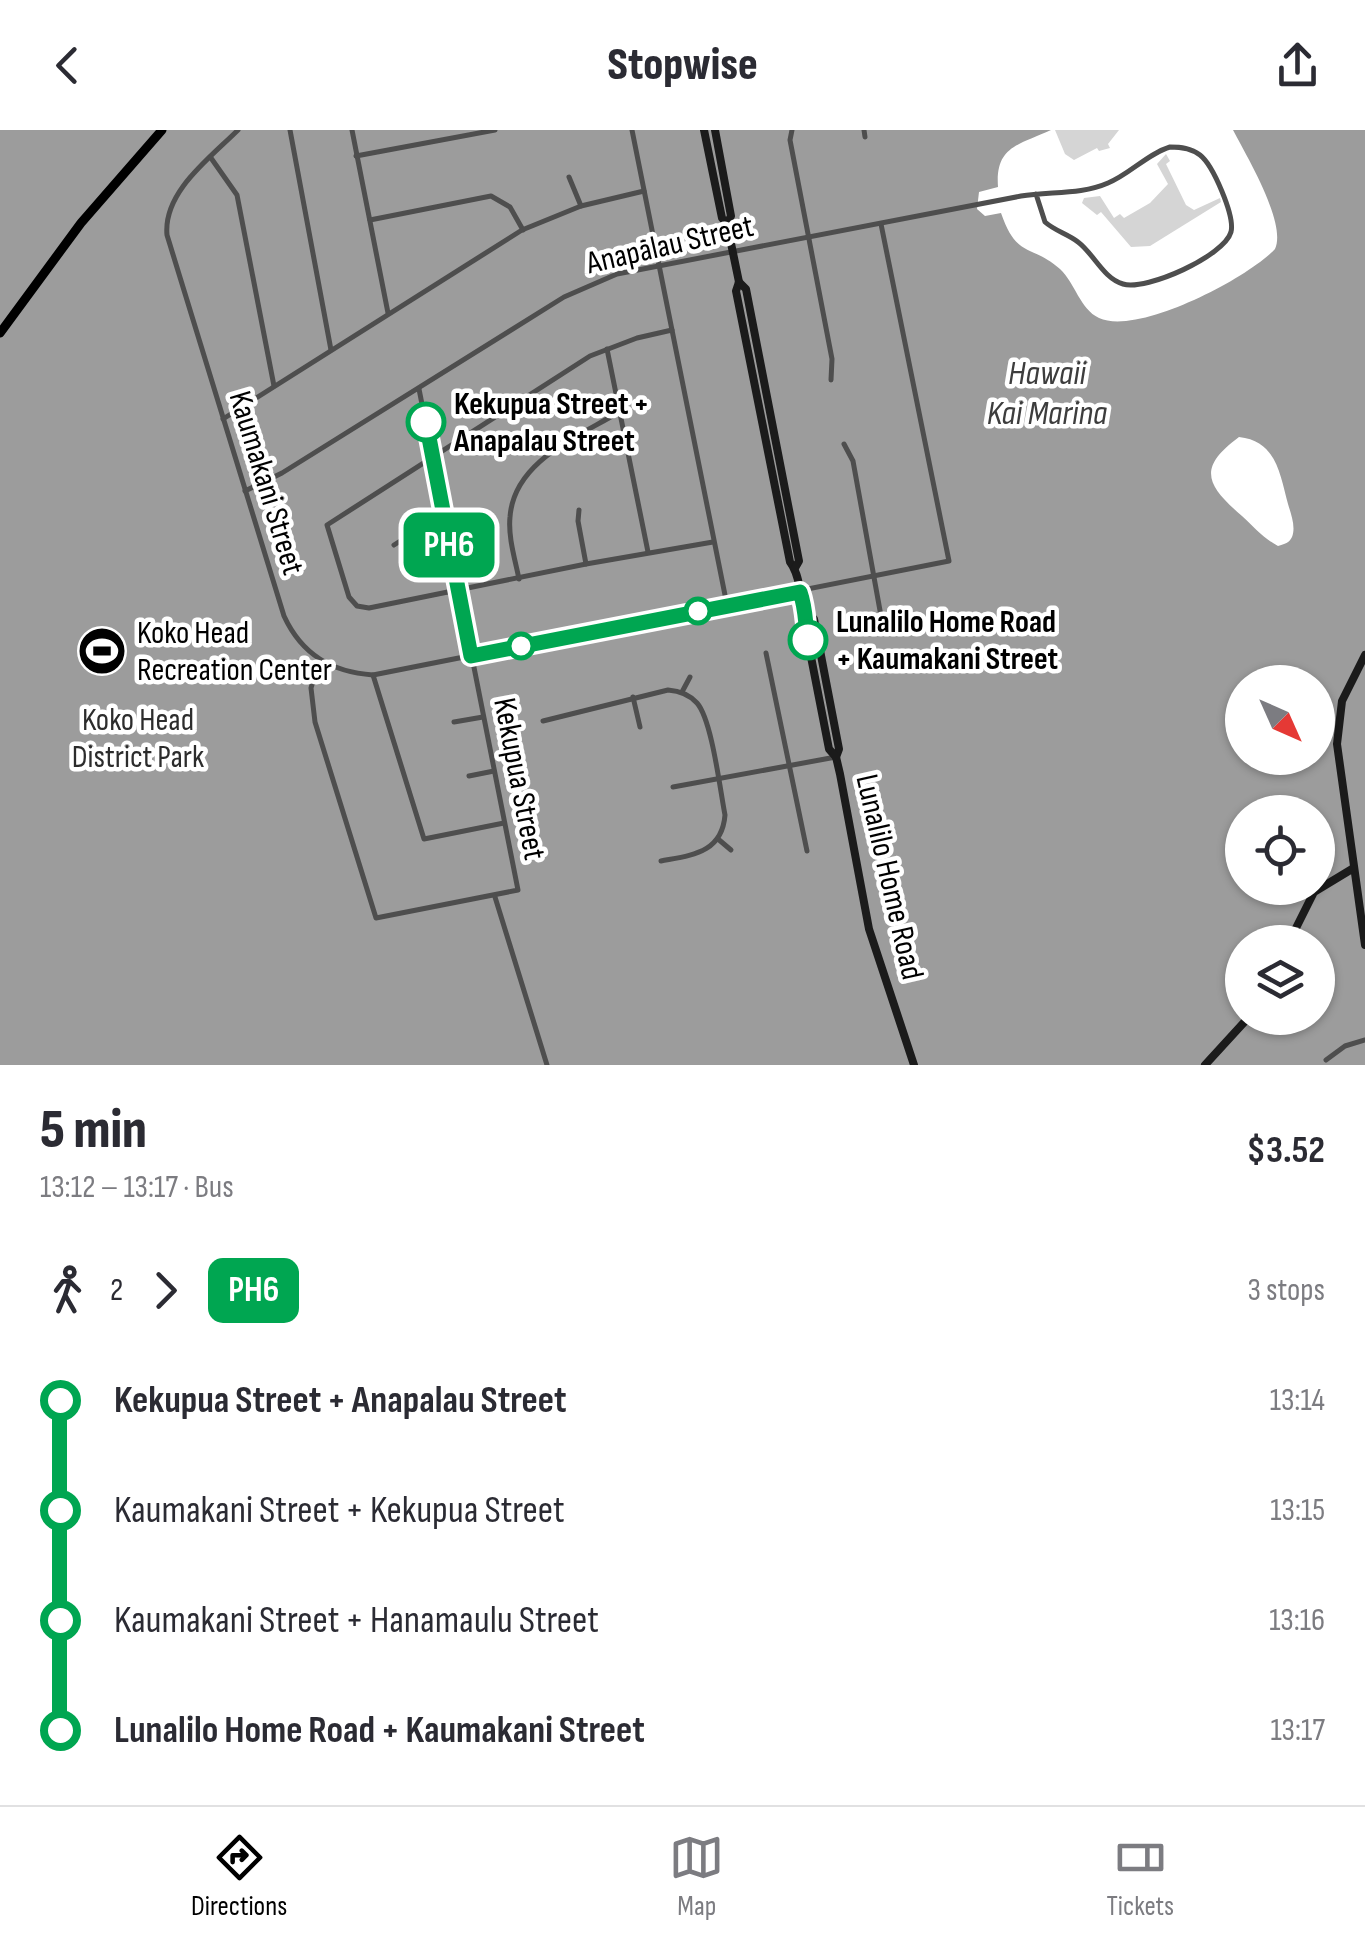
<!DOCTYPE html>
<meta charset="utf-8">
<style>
:root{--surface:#fff;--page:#f2f2f3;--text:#2b2b33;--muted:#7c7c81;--line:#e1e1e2;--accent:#000}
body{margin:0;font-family:"Sofia Sans Condensed",sans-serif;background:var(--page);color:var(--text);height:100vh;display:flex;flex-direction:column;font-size:38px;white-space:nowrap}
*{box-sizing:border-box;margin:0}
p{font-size:32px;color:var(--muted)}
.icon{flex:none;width:55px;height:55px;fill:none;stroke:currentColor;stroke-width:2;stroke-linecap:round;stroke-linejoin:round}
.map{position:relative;height:935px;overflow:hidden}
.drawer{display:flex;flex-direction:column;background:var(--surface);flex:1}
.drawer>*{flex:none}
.badge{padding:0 20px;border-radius:15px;font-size:35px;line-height:65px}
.needle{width:65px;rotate:135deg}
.buttons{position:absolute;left:1225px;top:535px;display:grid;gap:20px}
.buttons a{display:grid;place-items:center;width:110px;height:110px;border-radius:50%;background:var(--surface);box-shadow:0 2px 8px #0004;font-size:50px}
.map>.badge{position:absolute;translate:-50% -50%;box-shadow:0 0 0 5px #fff}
.legs{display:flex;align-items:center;gap:15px;height:110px;padding:0 40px;font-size:32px}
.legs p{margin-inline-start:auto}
.summary{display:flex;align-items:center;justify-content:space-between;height:170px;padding:0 40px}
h1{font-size:55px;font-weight:800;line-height:75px}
ul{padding:0 40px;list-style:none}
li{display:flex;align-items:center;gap:35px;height:110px;font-size:38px}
li i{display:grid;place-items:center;width:15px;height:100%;margin:0 12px;background:currentColor}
li i::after{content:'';width:25px;height:25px;margin:-12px;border:8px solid;border-radius:50%;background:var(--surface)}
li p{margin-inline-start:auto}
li:first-child i{background:linear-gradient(#0000 50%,currentColor 0)}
li:last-child i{background:linear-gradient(currentColor 50%,#0000 0)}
header{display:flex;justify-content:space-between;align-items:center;height:130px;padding:0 40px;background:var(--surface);font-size:45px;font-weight:800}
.menu{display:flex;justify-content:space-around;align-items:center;height:140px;border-top:2px solid var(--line);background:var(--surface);font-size:28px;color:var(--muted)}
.menu a{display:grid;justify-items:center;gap:5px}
.menu .current{color:var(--accent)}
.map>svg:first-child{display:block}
</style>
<header><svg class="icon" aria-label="back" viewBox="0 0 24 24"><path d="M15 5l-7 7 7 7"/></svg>Stopwise<svg class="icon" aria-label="share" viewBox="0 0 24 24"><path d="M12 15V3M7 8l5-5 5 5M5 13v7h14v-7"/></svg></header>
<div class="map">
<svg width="1365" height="935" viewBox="0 0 1365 935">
<rect width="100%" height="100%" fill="#fff"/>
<g fill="#d5d5d5">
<path d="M1055,0H1119L1108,14L1110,18L1099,21L1097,18L1074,30L1065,24Z"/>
<path d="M1166,24L1170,31L1166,34L1186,75L1194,80L1220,68L1221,72L1150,116L1131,117L1101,82L1097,85L1082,73L1084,68L1100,66L1114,88L1120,84L1124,88L1150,73L1168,54L1157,34Z"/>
</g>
<path fill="#9c9c9c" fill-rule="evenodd" d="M0,0H1051C1019,15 995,16 998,57L979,62L977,79L985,86L1001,83C1017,129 1030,113 1060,139C1075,153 1080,179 1099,188C1138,206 1248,148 1275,119C1287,93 1246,25 1233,0H1365V935H0ZM1239,307C1277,311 1280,345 1288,374C1291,384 1296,397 1292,407C1289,413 1285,414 1278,416C1263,408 1254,397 1242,386C1206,355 1197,338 1239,307ZM1242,552H1318V628H1242ZM1242,682H1318V758H1242ZM1242,812H1318V888H1242Z"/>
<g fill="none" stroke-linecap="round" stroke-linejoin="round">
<g stroke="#4e4e4e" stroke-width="5">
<path d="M238,0C210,28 163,62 167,105L284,486C302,525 332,542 373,545L949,431L881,94"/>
<path d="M290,0L331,220"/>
<path d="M352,0L388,183"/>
<path d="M632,0L727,475"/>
<path d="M792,0L790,10L832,229L831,250"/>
<path d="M864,0L865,7"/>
<path d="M356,26L495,0"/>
<path d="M211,28L237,65L274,256"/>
<path d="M569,47L581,76"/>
<path d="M370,90L491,66L510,77L523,100"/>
<path d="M672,200L637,208L590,226L327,395L349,467L357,476L369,478L586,434L713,412"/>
<path d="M607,219L648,422"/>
<path d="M223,289L522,100L581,76L644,61"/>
<path d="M844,314L853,331L881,486"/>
<path d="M245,361L282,343L564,167L617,144L1021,66C1049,61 1081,65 1108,53C1130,44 1147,24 1170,17C1181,17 1191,18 1200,25C1213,35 1235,86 1231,102C1224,126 1147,161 1123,154C1103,148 1094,124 1078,112C1068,104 1055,101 1045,92L1036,64"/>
<path d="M579,380L578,391L586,434"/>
<path d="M394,415L405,408L446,401"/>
<path d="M519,449C515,429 508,407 510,387C514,331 578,307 619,282"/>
<path d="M766,523L807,721"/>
<path d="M319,530L311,558L315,592L376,788L518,760L419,259"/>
<path d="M373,545L424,709L504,693"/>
<path d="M682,562L690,547"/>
<path d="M633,567L640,597"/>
<path d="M543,591L668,560C680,561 689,564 697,573C712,590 720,660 725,685C722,723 692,725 661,731"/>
<path d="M454,592L483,587"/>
<path d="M469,646L494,641"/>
<path d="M673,657L836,627"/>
<path d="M718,709L731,720"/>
<path d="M495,767L547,935"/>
<path d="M1326,930L1345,916L1365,910"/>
</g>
<g stroke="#1b1b1b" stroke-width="8">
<path d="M704,0L722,88L727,94L739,152L736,161L790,432C803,448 797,474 814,489L839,619L836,627"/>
<path d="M715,0L731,86L727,94"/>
<path d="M739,152L746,159L799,431L795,438"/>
<path d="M807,483L804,491L829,619L836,627L840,644L869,799L914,935"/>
<path d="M1365,525L1342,571L1337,614L1365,815"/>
<path d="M1289,812L1314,762L1352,739"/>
<path d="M1205,935L1248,888"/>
</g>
<path stroke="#000" stroke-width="9" d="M0,203L81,93L162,0"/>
</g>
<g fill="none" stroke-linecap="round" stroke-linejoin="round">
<g stroke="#fff" stroke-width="22">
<path id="line-1" d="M426,292L471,526L800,462C806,479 805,493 808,510"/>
</g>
<use href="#line-1" stroke="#00a651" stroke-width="15"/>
</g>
<defs>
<g id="stadium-disc" transform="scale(2.5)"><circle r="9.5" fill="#000" stroke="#fff"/><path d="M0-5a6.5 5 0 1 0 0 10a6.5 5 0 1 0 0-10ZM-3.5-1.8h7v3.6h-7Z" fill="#fff"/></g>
</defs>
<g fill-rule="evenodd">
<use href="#stadium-disc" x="102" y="521"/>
</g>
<g fill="#fff" stroke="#00a651" stroke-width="5">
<circle cx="426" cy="292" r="18"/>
<circle cx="698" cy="481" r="12"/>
<circle cx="808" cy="510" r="18"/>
<circle cx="521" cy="516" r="12"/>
</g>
<g text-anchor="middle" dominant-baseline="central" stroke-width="9" stroke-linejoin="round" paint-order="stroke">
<g font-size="32" fill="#000" stroke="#fff">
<text transform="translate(670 115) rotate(-13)">Anapālau Street</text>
<text transform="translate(266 353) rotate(73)">Kaumakani Street</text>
<text transform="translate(519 649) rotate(79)">Kekupua Street</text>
<text transform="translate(889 747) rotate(77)">Lunalilo Home Road</text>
</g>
<g font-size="32" font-weight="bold" fill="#000" stroke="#fff" text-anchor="start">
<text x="454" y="274">Kekupua Street +<tspan x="454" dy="37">Anapalau Street</tspan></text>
<text x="836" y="492">Lunalilo Home Road<tspan x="836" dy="37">+ Kaumakani Street</tspan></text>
</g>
<g font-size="32" fill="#000" stroke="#fff" text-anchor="start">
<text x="137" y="503">Koko Head<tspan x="137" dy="37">Recreation Center</tspan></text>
</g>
<g font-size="32" fill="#2c2c2c" stroke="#fff">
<text x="138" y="590">Koko Head<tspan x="138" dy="37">District Park</tspan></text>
</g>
<g font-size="35" font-style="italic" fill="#3d3d3d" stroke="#fff">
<text x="1047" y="243">Hawaii<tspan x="1047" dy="40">Kai Marina</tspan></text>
</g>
</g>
</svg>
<div class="buttons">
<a><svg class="needle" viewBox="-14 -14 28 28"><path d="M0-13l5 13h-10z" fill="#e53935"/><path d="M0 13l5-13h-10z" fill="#7c7c81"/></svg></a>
<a><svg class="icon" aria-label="locate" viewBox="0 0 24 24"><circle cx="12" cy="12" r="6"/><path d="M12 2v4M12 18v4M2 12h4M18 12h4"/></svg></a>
<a><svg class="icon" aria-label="layers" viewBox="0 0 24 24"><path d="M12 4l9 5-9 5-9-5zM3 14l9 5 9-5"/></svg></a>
</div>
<b class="badge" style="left:449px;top:415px;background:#00a651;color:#fff">PH6</b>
</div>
<section class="drawer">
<div class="summary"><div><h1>5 min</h1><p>13:12 – 13:17 · Bus</p></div><b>$3.52</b></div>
<div class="legs"><svg class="icon" aria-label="walk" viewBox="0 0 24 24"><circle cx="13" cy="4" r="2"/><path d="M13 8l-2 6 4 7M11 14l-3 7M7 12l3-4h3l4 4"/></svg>2<svg class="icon" aria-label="forward" viewBox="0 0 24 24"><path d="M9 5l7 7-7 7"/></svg><b class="badge" style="background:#00a651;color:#fff">PH6</b><p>3 stops</p></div>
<ul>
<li><i style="color:#00a651"></i><b>Kekupua Street + Anapalau Street</b><p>13:14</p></li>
<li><i style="color:#00a651"></i><span>Kaumakani Street + Kekupua Street</span><p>13:15</p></li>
<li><i style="color:#00a651"></i><span>Kaumakani Street + Hanamaulu Street</span><p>13:16</p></li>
<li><i style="color:#00a651"></i><b>Lunalilo Home Road + Kaumakani Street</b><p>13:17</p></li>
</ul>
</section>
<nav class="menu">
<a class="current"><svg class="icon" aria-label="directions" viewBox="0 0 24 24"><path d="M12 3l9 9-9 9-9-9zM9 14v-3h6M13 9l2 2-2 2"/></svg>Directions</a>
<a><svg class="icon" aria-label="map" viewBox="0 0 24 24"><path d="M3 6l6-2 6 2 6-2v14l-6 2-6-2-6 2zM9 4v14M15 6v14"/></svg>Map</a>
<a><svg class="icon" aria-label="tickets" viewBox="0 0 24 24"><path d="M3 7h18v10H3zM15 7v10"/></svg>Tickets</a>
</nav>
